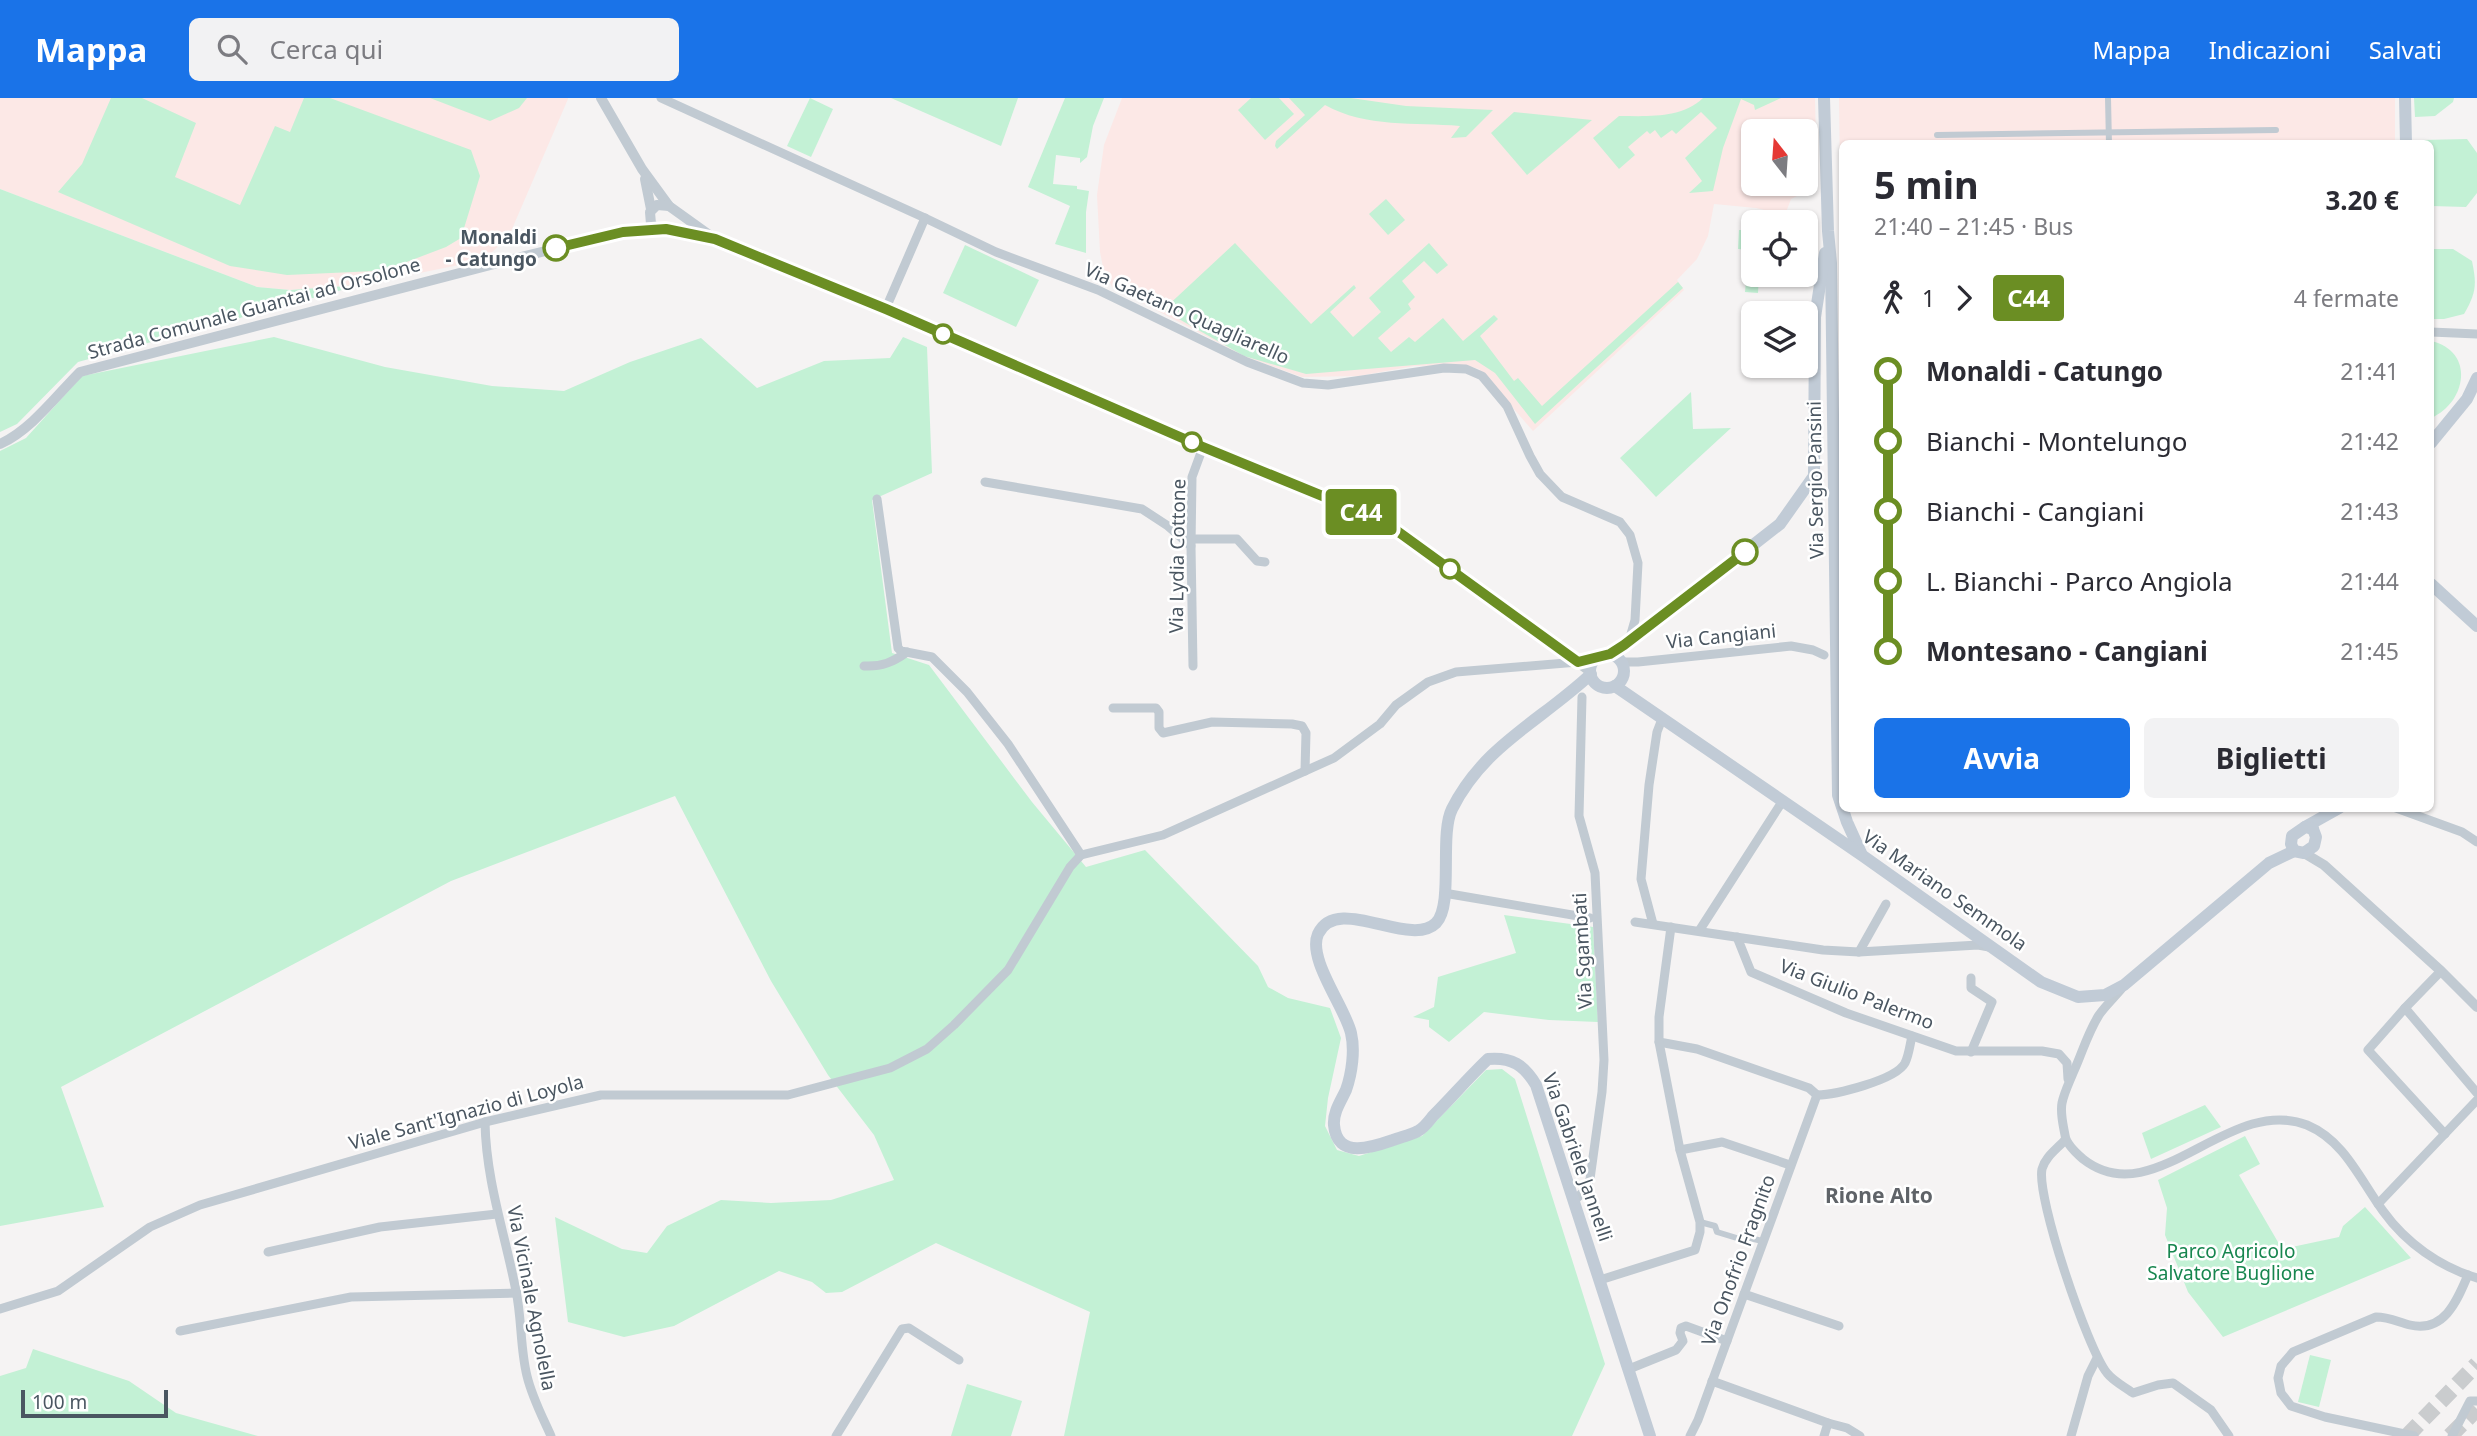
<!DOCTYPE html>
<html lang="it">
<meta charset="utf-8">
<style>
:root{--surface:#fff;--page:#f2f2f3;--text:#2b2b33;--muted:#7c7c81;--accent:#1a73e8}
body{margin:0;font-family:"Noto Sans",sans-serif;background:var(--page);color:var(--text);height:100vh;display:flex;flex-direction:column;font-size:26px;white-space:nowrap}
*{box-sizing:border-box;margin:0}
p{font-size:23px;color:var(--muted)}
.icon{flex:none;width:38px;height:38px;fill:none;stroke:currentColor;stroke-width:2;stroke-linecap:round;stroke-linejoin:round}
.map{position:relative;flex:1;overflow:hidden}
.details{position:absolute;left:1839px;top:42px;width:595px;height:672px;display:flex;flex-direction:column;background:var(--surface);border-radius:10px;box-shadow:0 2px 5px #0004}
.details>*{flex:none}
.badge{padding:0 14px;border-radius:5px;font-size:24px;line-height:46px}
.needle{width:46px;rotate:343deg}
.fabs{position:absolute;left:1741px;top:21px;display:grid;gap:14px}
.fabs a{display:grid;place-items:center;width:77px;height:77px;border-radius:10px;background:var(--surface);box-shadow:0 2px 5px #0004;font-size:35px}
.scale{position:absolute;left:21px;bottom:18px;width:147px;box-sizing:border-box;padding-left:7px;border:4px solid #4a5661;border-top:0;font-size:19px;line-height:24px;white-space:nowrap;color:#4a5661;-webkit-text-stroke:5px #fff;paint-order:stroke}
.map>.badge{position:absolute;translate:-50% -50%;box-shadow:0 0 0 4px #fff}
.legs{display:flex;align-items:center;gap:10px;height:77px;padding:0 35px;font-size:23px}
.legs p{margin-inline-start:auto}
.overview{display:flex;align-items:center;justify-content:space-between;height:119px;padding:0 35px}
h1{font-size:38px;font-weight:700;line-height:52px}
.cta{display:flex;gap:14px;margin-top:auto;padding:14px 35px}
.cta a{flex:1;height:80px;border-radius:10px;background:var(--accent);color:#fff;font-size:28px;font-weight:700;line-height:80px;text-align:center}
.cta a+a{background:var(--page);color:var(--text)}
ul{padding:0 35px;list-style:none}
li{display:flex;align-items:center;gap:24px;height:70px;font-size:26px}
li i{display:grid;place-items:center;width:10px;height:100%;margin:0 9px;background:currentColor}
li i::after{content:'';width:18px;height:18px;margin:-9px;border:5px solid;border-radius:50%;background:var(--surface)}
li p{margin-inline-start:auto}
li:first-child i{background:linear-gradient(#0000 50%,currentColor 0)}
li:last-child i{background:linear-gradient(currentColor 50%,#0000 0)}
header{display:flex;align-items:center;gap:42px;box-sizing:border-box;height:98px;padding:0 35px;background:var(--accent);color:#fff}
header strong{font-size:33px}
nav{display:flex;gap:38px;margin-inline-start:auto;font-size:24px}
.search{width:490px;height:63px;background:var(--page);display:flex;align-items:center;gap:18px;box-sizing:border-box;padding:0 24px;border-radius:10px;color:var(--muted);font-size:26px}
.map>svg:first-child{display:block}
</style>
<header>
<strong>Mappa</strong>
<div class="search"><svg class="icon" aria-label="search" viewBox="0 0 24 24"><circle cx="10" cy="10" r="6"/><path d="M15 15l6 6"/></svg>Cerca qui</div>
<nav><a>Mappa</a><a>Indicazioni</a><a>Salvati</a></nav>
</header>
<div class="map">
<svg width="2477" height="1338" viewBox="0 0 2477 1338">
<rect width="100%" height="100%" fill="#f5f3f3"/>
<g fill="#fce8e6" fill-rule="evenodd">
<path d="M0,0H568V1L509,138L484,162L360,187L290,192L257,189L0,91Z"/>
<path d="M1122,0H1815L1817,88L1791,101L1785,117L1756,110L1714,106L1708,138L1697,161L1677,182L1684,192L1533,333L1479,271L1465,267L1414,268L1359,278L1302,279L1244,258L1112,189L1103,169L1100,154L1097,97L1104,47ZM1754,33H1806V86H1754Z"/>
<path d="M1839,0H2395V45L1843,46V302Z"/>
</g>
<g fill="#c3f1d5">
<path d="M111,0H142L196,25L175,79L240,107L275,28L290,34L304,0H330L471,52L480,78L461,140L446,149L396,168L375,173L287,177L230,168L58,94L82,66Z"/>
<path d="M430,0H527L519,10L490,23Z"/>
<path d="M810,0L833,11L811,59L787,48Z"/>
<path d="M891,0H1018L1001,48Z"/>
<path d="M1065,0H1104L1093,28L1087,59L1080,65V60L1056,57L1053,86L1077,88V91L1089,93L1086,114V155L1055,146L1070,108L1028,89Z"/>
<path d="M1251,0H1279L1294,16L1265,42L1238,12Z"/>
<path d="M1289,0H1351L1406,8L1493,12L1466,39L1451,40L1460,28C1415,24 1366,30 1325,7L1277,51L1275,48L1276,43L1305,17Z"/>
<path d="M1703,0H1781L1755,12L1754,7L1741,1L1723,50L1713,93L1689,95L1702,83L1685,60L1717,30L1701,14L1676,36L1672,32L1661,40L1655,32L1650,36L1647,33L1628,49L1635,57L1619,71L1593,40L1619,18C1647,18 1681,21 1703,0Z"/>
<path d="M2414,0H2454L2453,4L2435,18L2415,19Z"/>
<path d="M1514,14L1592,22L1527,77L1491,35Z"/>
<path d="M2467,41L2477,55V95L2466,109L2431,108V46L2421,45V42Z"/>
<path d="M0,91L257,189L290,192L360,187L78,264L17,326L0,334Z"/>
<path d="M1386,101L1405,122L1388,137L1369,116Z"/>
<path d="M1739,132H1753L1754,177H1759L1758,195L1745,194L1749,152L1738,151Z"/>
<path d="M1235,145L1311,226L1354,187L1356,190L1330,214L1353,239L1381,214L1369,200L1429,145L1448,167L1437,176L1424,163L1402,183L1415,199L1408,206L1411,211L1378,240L1391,254L1409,239L1415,244L1443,220L1463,243L1494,217L1498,221L1480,238L1514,283L1518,280L1542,308L1678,184L1683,190L1535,326L1495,275L1475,262L1306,276L1244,258L1163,212Z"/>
<path d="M965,147L1039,182L1016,229L943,195Z"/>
<path d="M2431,151H2453L2472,163C2477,187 2476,195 2464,216L2444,221H2431Z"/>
<path d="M274,239L385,269L492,288L564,293L630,264L701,240L757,290L824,263L890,260L903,239L927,249L932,375L872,402L892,555L929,567L1032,704L1086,769L1145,752L1258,868L1268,889L1288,900L1330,910L1341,940L1328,1000L1325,1028L1337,1052L1359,1058L1422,1038L1486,972L1502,971L1515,981L1605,1266L1572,1338H1064L1090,1214L936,1145L842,1194L826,1195L812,1184L779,1173L674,1228L624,1239L568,1224L555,1119L622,1151L647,1155L667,1128L721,1102L771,1105L831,1102L894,1082L874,1037L828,977L771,883L675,698L451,783L61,989L104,1109L0,1128V353L26,340L82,278Z"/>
<path d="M2431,243C2475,253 2467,304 2431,320Z"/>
<path d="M1691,294L1693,331L1731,330L1656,399L1620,360Z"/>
<path d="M1504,817L1593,829L1598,924L1549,922L1484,914L1449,944L1429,929V922L1413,919L1434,909L1438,879L1516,855Z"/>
<path d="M2205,1007L2221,1029L2151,1061L2142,1035Z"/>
<path d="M2245,1038L2260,1066L2239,1077L2282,1151L2339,1139L2343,1128L2365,1109L2411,1160L2223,1239L2188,1194L2182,1179L2165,1137L2167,1110L2158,1082Z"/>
<path d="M33,1251L129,1283L176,1315L258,1338H0V1278L26,1270Z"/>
<path d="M2310,1257L2331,1262L2319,1309L2298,1304Z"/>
<path d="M967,1286L1022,1303L1011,1338H951Z"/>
</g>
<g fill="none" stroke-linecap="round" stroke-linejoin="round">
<g stroke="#caccce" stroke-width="16" stroke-dasharray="16 8" stroke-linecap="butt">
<path d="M2407,1338L2477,1266"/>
<path d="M2450,1338L2477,1311"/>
</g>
<g stroke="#c1cad2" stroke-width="6">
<path d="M2108,0L2109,46"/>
<path d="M1937,37L2276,32"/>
<path d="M1700,1124L1715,1128L1717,1134L1740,1141L1746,1139L1762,1143"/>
</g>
<g stroke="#c1cad2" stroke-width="9">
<path d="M661,0L925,120L996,154L1098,192L1247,264L1303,285L1328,287L1444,270L1466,271L1482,278L1507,308L1530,358L1540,376L1562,399L1620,424L1630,437L1638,465L1635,522L1629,543"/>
<path d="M886,210L925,120"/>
<path d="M2431,234L2477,236"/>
<path d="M985,384L1142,411L1168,428L1191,448"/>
<path d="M877,401L898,550L901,553L932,559L967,594L1008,646L1081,757"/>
<path d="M1192,441H1237L1257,463L1265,464"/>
<path d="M1621,564H1638L1791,548L1813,552L1824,557"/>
<path d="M864,568C882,569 893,564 907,554"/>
<path d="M1193,568L1191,448L1192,379L1203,349"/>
<path d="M1113,610H1156L1159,614V630L1163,635L1212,624L1292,626L1302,628L1306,635L1305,673"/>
<path d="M2396,710L2462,734L2477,744"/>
<path d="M1444,795L1590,820"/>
<path d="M1635,824L1823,852L1859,854L1978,847L1989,849"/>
<path d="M1653,826L1641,781L1649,687L1657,634L1662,621"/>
<path d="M1699,833L1782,704"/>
<path d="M1737,839L1751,874L1846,915L1956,953H2042L2059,956L2067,965L2068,981"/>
<path d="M1859,854L1886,806"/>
<path d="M2441,873L2405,910L2477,995"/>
<path d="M2123,889C2115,899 2106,907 2099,917C2087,936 2082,956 2073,975C2069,985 2064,995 2062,1005C2060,1015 2063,1026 2065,1037C2066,1046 2076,1055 2083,1061C2154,1117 2228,996 2307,1027C2345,1043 2360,1082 2383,1113C2406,1145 2440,1169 2477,1180"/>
<path d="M2405,910L2368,952L2445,1036"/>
<path d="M1659,944L1697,951L1809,990L1817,997C1835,997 1896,982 1905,965C1909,957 1910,946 1912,938"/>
<path d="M1971,954L1992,904L1971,890V880"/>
<path d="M485,1024C486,1083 505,1136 516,1193C522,1221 520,1250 527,1278C532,1299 542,1318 551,1338"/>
<path d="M2065,1042C2057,1051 2045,1059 2042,1071C2036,1099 2088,1252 2107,1275C2113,1283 2125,1289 2133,1295L2158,1287L2173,1285L2211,1312L2229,1338"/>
<path d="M1680,1052L1722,1044L1790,1067"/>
<path d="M1575,1102L1585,1092L1590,1081L1602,994L1604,962L1595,775L1579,718L1582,599"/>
<path d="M2378,1106L2477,1002"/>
<path d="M268,1154L380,1129L497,1116"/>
<path d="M1600,1182L1695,1152L1700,1134V1124L1680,1052L1659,944V919L1671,829"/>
<path d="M1744,1196L1839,1228"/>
<path d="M0,1211L58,1193L150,1129L200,1107L485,1024L601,997H788L890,970L927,951L954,927L1008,872L1070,769L1081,757L1163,737L1334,660L1380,626L1396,607L1428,584L1456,574L1578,564"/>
<path d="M180,1233L351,1199L517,1195"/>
<path d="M1629,1271L1676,1252L1683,1243L1680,1235L1681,1230L1686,1228L1727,1243"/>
<path d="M1712,1283L1828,1325L1824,1338"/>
<path d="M1828,1325L1847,1330L1860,1338"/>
<path d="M836,1338L902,1231L909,1230L959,1262"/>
<path d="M1690,1338L1698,1322L1817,997"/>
<path d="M2071,1338L2088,1278L2097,1260"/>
<path d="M2414,1338L2325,1319L2291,1308L2281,1295L2278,1280L2281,1268L2293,1254L2376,1219C2389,1219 2398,1224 2410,1227C2444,1235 2457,1203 2468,1177"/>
<path d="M2452,1338L2470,1303H2477"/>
</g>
<g stroke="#c1cad2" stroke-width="10">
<path d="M601,0L642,71L669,108L715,141L886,210L1203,349L1354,411L1393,430L1591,574"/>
<path d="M645,81L651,111"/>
<path d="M659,132L651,126L650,114L657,107L669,108"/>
<path d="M0,346C31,332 56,298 80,274L525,158L623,134L666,131L706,138"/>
<path d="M1579,564L1599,558"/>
<path d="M2304,755L2324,767L2441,873L2477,909"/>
</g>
<g stroke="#c1cbd6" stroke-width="12">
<path d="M1824,0L1828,133L1831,165L1838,697L1847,724L1861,755"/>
<path d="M2405,0L2406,46"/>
<path d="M2431,345L2467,301L2477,280"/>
<path d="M2431,486L2477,528"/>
<path d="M1610,556L1628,545L1780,426L1814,378L1815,219L1825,155"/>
<circle cx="1607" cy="573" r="17"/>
<path d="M1591,576C1541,623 1484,647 1452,711C1439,737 1454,807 1436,825C1410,851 1337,795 1318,836C1307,861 1345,909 1351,935C1355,952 1352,975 1346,992C1341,1003 1333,1014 1334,1027C1337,1062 1373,1049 1393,1042C1401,1039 1411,1037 1418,1033C1424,1030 1429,1023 1433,1018C1452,999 1469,979 1488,961C1512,959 1524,967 1536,987L1650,1338"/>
<path d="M1615,588L1863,758L2041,884L2078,899L2105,897L2124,887L2269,765L2294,753"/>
<path d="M2305,729L2339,710"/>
<path d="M2294,753L2304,755L2314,748L2316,739L2313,731"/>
<path d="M2294,753L2291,746L2292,738L2305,729L2313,731"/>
</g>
</g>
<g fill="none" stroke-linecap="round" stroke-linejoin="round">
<g stroke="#fff" stroke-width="16">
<path id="line-1" d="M556,150L623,134L666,131L715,141L886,211L1203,349L1354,411L1393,430L1578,564L1610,556L1624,547L1745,454"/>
</g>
<use href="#line-1" stroke="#6b8e23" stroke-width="10"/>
</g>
<g fill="#fff" stroke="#6b8e23" stroke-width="3.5">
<circle cx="556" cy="150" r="12"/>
<circle cx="943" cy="236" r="9"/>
<circle cx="1192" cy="344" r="9"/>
<circle cx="1745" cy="454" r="12"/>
<circle cx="1450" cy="471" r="9"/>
</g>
<g text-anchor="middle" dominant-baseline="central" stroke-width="5" stroke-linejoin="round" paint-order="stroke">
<g font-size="19" font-weight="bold" fill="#4a5661" stroke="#fff" text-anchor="end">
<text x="537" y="139">Monaldi<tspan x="537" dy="22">- Catungo</tspan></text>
</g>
<g font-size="19" fill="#4a5661" stroke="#fff">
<text transform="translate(254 210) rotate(-15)">Strada Comunale Guantai ad Orsolone</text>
<text transform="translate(1187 215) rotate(24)">Via Gaetano Quagliarello</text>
<text transform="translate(1815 382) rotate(-91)">Via Sergio Pansini</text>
<text transform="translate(1177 458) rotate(-89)">Via Lydia Cottone</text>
<text transform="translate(1721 538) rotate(-6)">Via Cangiani</text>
<text transform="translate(1945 792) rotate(35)">Via Mariano Semmola</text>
<text transform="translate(1582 853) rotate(-93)">Via Sgambati</text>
<text transform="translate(1857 896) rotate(21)">Via Giulio Palermo</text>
<text transform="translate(466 1014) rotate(-15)">Viale Sant'Ignazio di Loyola</text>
<text transform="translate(1578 1059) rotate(71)">Via Gabriele Jannelli</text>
<text transform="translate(1738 1162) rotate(-70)">Via Onofrio Fragnito</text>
<text transform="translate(532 1200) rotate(79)">Via Vicinale Agnolella</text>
</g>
<g font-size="19" fill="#17864f" stroke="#fff">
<text x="2231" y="1153">Parco Agricolo<tspan x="2231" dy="22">Salvatore Buglione</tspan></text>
</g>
<g font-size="21" font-weight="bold" fill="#5f6368" stroke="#fff">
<text x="1879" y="1097">Rione Alto</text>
</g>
</g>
</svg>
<div class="fabs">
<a><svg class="needle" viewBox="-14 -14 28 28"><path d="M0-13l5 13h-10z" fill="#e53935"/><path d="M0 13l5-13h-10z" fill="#7c7c81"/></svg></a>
<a><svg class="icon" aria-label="locate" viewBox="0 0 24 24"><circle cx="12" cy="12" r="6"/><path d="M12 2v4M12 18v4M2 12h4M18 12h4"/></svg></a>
<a><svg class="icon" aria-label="layers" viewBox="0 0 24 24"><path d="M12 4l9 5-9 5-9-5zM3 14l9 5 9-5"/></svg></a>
</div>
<div class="scale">100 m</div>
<b class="badge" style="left:1361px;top:414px;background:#6b8e23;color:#fff">C44</b>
<section class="details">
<div class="overview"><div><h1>5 min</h1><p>21:40 – 21:45 · Bus</p></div><b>3.20 €</b></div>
<div class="legs"><svg class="icon" aria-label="walk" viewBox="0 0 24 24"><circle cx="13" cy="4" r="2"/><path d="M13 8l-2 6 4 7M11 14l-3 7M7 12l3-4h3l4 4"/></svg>1<svg class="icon" aria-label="forward" viewBox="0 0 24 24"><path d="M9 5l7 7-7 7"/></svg><b class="badge" style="background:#6b8e23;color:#fff">C44</b><p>4 fermate</p></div>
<ul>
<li><i style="color:#6b8e23"></i><b>Monaldi - Catungo</b><p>21:41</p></li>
<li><i style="color:#6b8e23"></i><span>Bianchi - Montelungo</span><p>21:42</p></li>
<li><i style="color:#6b8e23"></i><span>Bianchi - Cangiani</span><p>21:43</p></li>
<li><i style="color:#6b8e23"></i><span>L. Bianchi - Parco Angiola</span><p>21:44</p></li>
<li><i style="color:#6b8e23"></i><b>Montesano - Cangiani</b><p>21:45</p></li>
</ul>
<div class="cta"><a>Avvia</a><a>Biglietti</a></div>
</section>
</div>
